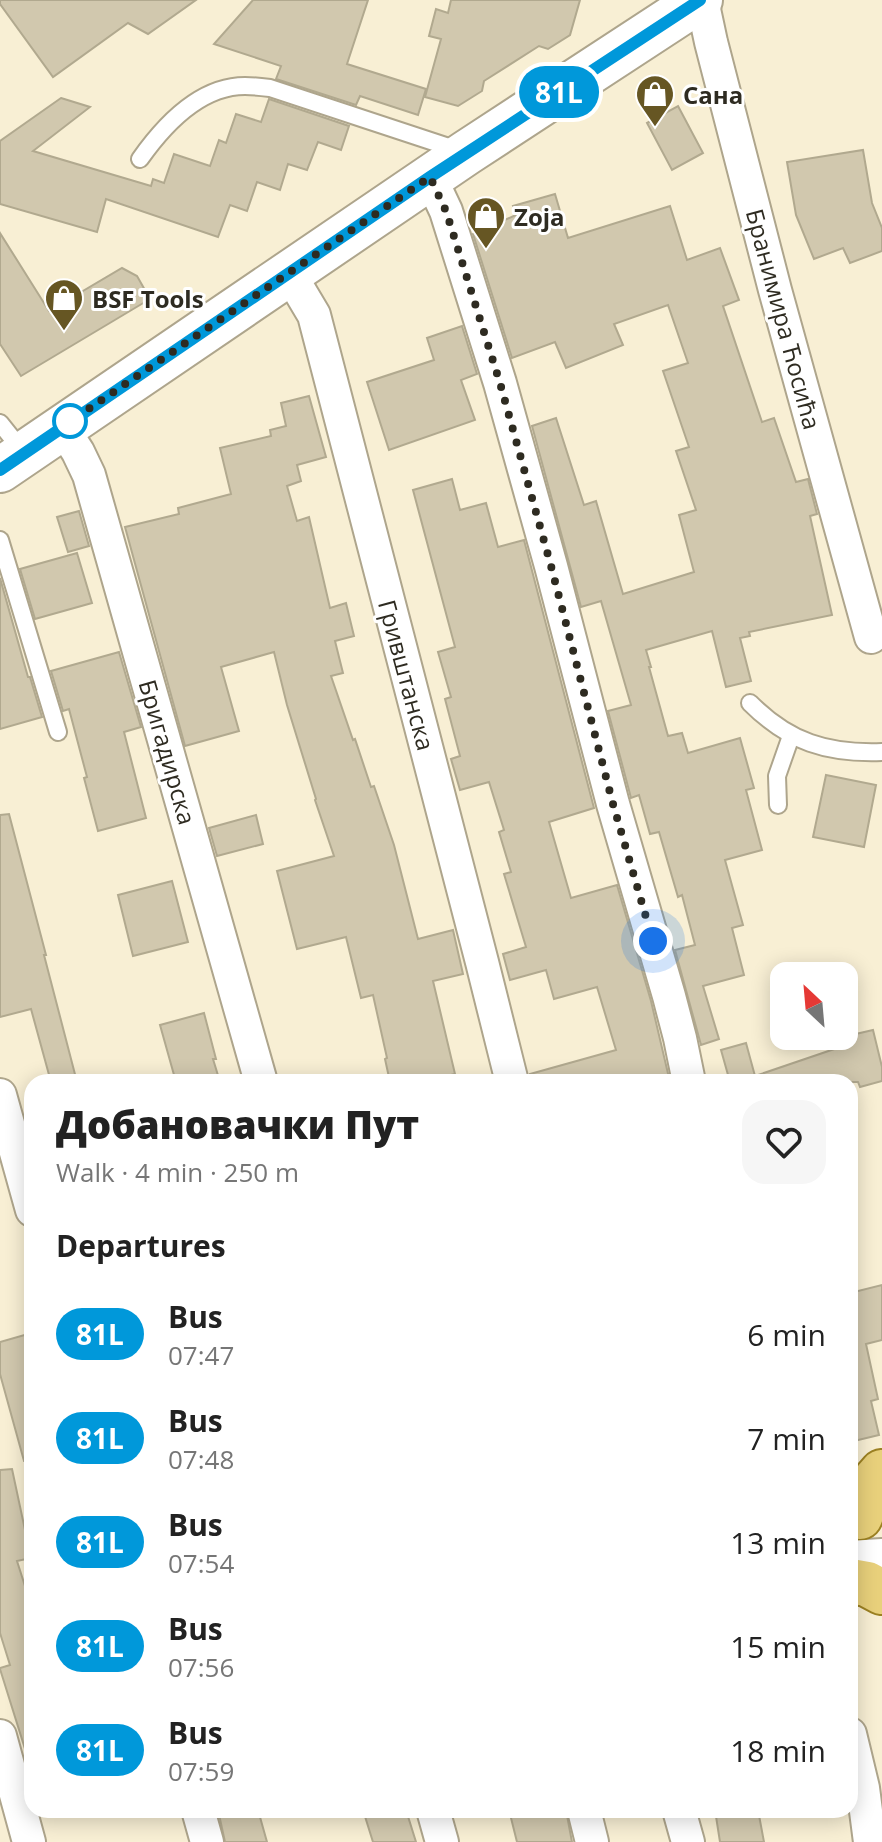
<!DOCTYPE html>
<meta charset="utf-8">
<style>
:root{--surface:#fff;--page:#f6f6f6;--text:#222;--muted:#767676}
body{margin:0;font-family:"Open Sans",sans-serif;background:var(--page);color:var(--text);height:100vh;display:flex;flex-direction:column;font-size:30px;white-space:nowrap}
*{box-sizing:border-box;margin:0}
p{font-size:26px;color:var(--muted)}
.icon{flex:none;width:44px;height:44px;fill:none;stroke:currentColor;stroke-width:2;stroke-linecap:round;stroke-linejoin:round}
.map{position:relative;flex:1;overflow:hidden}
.drawer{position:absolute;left:24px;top:1074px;width:834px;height:744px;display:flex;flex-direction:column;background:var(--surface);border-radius:24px;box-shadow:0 4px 20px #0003}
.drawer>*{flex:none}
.badge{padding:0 16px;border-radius:26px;font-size:28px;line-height:52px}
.needle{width:52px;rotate:334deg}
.fabs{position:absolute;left:770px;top:962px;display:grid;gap:16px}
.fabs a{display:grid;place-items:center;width:88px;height:88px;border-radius:16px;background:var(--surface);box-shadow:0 4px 20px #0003;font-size:40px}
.you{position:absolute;width:40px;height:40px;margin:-20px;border:6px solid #fff;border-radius:50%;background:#1a73e8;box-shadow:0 0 0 12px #1a73e833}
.map>.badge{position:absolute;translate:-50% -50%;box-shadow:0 0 0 4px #fff}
h2{padding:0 32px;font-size:30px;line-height:72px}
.round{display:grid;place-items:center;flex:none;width:84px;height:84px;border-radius:24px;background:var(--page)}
.overview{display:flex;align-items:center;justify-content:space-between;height:136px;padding:0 32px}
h1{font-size:38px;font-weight:800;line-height:60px}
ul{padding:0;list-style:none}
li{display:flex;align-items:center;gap:24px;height:104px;padding:0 32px}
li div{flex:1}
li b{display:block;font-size:30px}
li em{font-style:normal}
li .badge{min-width:88px;font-weight:700;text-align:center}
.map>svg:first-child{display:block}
</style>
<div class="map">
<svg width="882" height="1842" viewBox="0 0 882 1842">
<rect width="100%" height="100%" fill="#f8efd4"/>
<g fill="#d1c8ae" stroke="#b1a98f" stroke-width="2">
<path d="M0,0H196L148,34L128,23L53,77L0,4Z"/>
<path d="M253,0H368L347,64L426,89L418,115L360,96L356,105L276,79L281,66L214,44Z"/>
<path d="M451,0H580L570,35L548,49L539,46L484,81L482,91L458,106L425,97L441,39L429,36L436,9L448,13Z"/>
<path d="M61,98L90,107L33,151L151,186L153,179L164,183L174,154L210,166L219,140L226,143L236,114L261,122L269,99L349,126L341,150L318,142L307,170L288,164L280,190L257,182L247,211L230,205L218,237L106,199L97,232L0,204V141Z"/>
<path d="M678,106L703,153L672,170L647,123Z"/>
<path d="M863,150L872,203L882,228V251L850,263L843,248L814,259L796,215L787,162Z"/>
<path d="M555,194L568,238L670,206L687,260L720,248L739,300L723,306L762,422L774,418L796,482L808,479L817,514L810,516L832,615L749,632L750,636L740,638L751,681L726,687L712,631L646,650L651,667H649L668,736L682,733L688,753L740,738L754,788L746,790L762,850L725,860L743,925L732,928L744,975L703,986L719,1039L701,1045L675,950L695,945L682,895L678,897L659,832L650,834L639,795L631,798L608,711L631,705L601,601L581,607L532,426L556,418L584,505L596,501L623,594L694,572L679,515L696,510L676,451L689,447L663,371L688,363L668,305L614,324L623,345L566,368L555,342L512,358L473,234L516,215L513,206Z"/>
<path d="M0,233L49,311L122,268L137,276L150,299L21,376L0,344Z"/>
<path d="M462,326L477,374L461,380L475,420L389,450L367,382L434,360L427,338Z"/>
<path d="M309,396L326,457L297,465L301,481L287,486L297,521L309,517L330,608L346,603L354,636L335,641L343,673L331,676L353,740L355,739L371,787L374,786L394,845L418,939L453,930L463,974L433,981L455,1074L421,1082H390L385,1059L387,1058L373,995L361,998L346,937L297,949L277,871L334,856L315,800L316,799L287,705L274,652L221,667L239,731L185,746L125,527L179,514L178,508L231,494L220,448L271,436L270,430L286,426L281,403Z"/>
<path d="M452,479L460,510L486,503L498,547L524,540L594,808L549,822L571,898L617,885L651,1001L670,1082H531L530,1074L616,1050L597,987L554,999L546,970L510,980L503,954L526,947L504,874L511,872L499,832L504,830L489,782L460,790L451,759L460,756L445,699L451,697L438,652L455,647L413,490Z"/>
<path d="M79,511L89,546L68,552L57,517Z"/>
<path d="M77,553L92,603L35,619L20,569Z"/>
<path d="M0,578L28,677H30L42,717L0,729Z"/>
<path d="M119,652L141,727L124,732L146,818L98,831L84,778L87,777L69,709L63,711L51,671Z"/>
<path d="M826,775L876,785L864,847L813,837Z"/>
<path d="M9,814L46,955H44L77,1082H51L31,1009L0,1017V815Z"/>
<path d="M256,815L263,844L217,856L209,828Z"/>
<path d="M172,881L188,942L133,956L118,895Z"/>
<path d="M204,1013L216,1059H213L220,1082H176L160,1025Z"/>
<path d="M873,1030L882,1067V1081L860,1087L858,1082H730L721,1050L746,1043L755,1076L849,1044L847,1036Z"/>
<path d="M882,1285V1340L866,1344L878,1399L871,1401L879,1435L850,1442V1293Z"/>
<path d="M28,1334L32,1351V1460L24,1461L0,1374V1342Z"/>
<path d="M12,1469L31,1558L17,1561L32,1608V1751L26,1752L0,1669V1668L10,1665L0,1633V1470Z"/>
<path d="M218,1810H258L267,1842H225Z"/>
<path d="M363,1810H406L416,1842H373Z"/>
<path d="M509,1810H566L572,1842H517Z"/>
<path d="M715,1810H758L764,1842H720Z"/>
</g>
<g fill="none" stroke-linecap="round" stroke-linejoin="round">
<g stroke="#aea58c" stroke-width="20">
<g id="lane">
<path d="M140,159C164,125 200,86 245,86C253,86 262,87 270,88L461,151"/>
<path d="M0,423L24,453"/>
<path d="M0,540L58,732"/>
<path d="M750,703C789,742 827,754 882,752"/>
<path d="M778,805L777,776L791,736"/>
</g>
</g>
<g stroke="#aea58c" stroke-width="36">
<g id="street">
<path d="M702,0L711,42L775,290L871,637"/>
<path d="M430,177L446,211L500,383L551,566L613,804L669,996L680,1038L689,1082"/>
<path d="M289,273L314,315L482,962L512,1082"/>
<path d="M62,427L78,452L89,475L261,1082"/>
<path d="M0,1095L32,1210"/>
<path d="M850,1557L882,1555"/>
<path d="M850,1734L863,1788L870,1842"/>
<path d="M0,1736L29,1842"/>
<path d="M198,1810L207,1842"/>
<path d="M433,1810L442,1842"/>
<path d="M584,1810L592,1842"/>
<path d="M679,1810L688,1842"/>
</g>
</g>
<g stroke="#aea58c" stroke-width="48">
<path id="secondary" d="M0,470L466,153L700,0"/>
</g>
<g stroke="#9c8122" stroke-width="48">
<g id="primary">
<path d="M860,1517L875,1480L882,1472"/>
<path d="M850,1581L867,1584L882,1592"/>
</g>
</g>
<use href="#lane" stroke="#fff" stroke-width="16"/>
<use href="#street" stroke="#fff" stroke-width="32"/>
<use href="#secondary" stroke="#fff" stroke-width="44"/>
<use href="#primary" stroke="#e8d07b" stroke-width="44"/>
</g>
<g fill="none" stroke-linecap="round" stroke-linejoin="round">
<g stroke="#fff" stroke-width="18">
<path id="line" d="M0,470L430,177L700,0"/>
</g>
<use href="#line" stroke="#0098da" stroke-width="12"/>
<path stroke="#2e2b21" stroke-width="8" stroke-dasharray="0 14.4" d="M70,421L62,427L430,177L446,211L500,383L551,566L613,804L653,941"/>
</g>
<defs>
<g id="shop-pin" transform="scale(2)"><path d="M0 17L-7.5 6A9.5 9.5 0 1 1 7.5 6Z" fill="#665623" stroke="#fff"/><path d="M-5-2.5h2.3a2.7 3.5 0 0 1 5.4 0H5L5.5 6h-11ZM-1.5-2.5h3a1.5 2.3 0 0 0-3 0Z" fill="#fff"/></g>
</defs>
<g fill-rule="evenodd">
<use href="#shop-pin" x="655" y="94"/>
<use href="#shop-pin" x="486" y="216"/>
<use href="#shop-pin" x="64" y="298"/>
</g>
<circle fill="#fff" stroke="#0098da" stroke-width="4" cx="70" cy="421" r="16"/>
<g text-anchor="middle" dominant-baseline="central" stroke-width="6" stroke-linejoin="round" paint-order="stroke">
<g font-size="24" font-weight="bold" fill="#2e2b21" stroke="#fff" text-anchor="start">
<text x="683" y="94">Сана</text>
<text x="514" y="216">Zoja</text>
<text x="92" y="298">BSF Tools</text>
</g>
<g font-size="24" fill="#2e2b21" stroke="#fff">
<text transform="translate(784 319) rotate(75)">Бранимира Ћосића</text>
<text transform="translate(407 675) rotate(75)">Гривштанска</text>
<text transform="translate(168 752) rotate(74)">Бригадирска</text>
</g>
</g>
</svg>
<div class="fabs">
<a><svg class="needle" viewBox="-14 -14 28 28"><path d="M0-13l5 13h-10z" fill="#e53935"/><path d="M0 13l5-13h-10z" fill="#767676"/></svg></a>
</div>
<div class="you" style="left:653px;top:941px"></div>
<b class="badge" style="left:559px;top:92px;background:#0098da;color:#fff">81L</b>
<section class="drawer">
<div class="overview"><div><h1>Добановачки Пут</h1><p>Walk · 4 min · 250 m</p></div><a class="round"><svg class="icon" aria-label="heart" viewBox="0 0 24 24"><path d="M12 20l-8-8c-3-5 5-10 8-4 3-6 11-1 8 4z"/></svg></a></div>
<h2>Departures</h2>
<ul>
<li><span class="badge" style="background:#0098da;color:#fff">81L</span><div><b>Bus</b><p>07:47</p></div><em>6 min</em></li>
<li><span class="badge" style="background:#0098da;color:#fff">81L</span><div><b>Bus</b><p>07:48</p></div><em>7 min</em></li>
<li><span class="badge" style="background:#0098da;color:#fff">81L</span><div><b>Bus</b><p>07:54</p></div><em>13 min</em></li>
<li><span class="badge" style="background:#0098da;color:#fff">81L</span><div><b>Bus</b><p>07:56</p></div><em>15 min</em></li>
<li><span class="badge" style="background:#0098da;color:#fff">81L</span><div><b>Bus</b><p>07:59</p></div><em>18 min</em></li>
</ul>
</section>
</div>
